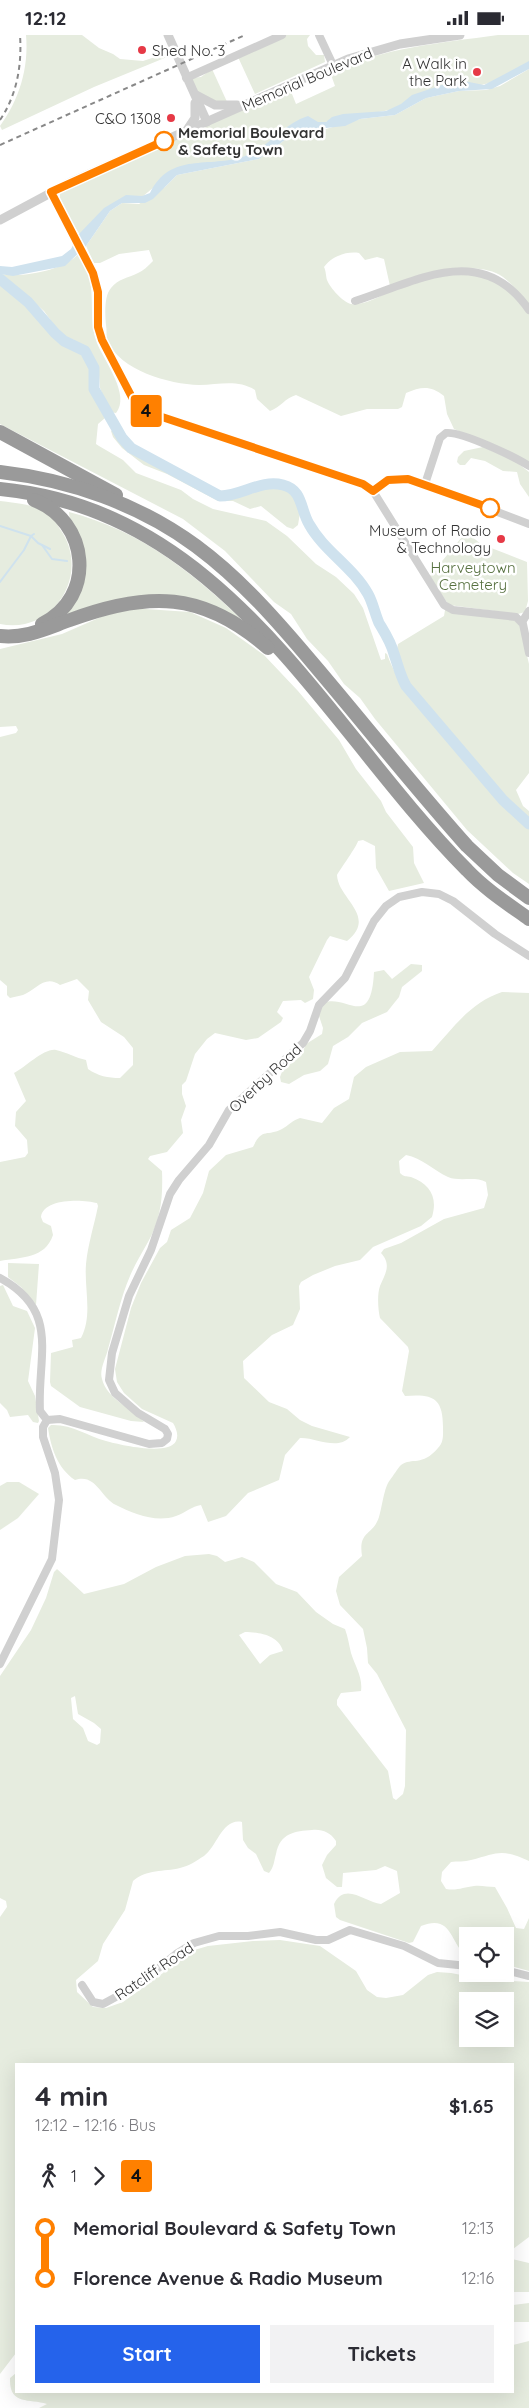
<!DOCTYPE html>
<meta charset="utf-8">
<style>
:root{--surface:#fff;--page:#f2f2f3;--text:#2b2b33;--muted:#7c7c81;--accent:#2563eb}
body{margin:0;font-family:Quicksand,sans-serif;background:var(--page);color:var(--text);height:100vh;display:flex;flex-direction:column;font-size:19px;white-space:nowrap}
*{box-sizing:border-box;margin:0}
p{font-size:16px;color:var(--muted)}
.icon{flex:none;width:28px;height:28px;fill:none;stroke:currentColor;stroke-width:2;stroke-linecap:round;stroke-linejoin:round}
.map{position:relative;flex:1;overflow:hidden}
.sheet{position:absolute;left:15px;top:2028px;width:499px;height:330px;display:flex;flex-direction:column;background:var(--surface);border-radius:0px;box-shadow:0 5px 20px #0002}
.sheet>*{flex:none}
.badge{padding:0 10px;border-radius:4px;font-size:18px;line-height:32px}
.controls{position:absolute;left:459px;top:1892px;display:grid;gap:10px}
.controls a{display:grid;place-items:center;width:55px;height:55px;border-radius:0px;background:var(--surface);box-shadow:0 5px 20px #0002;font-size:25px}
.map>.badge{position:absolute;translate:-50% -50%;box-shadow:0 0 0 2px #fff}
.legs{display:flex;align-items:center;gap:8px;height:55px;padding:0 20px;font-size:16px}
.legs p{margin-inline-start:auto}
.headline{display:flex;align-items:center;justify-content:space-between;height:85px;padding:0 20px}
h1{font-size:28px;font-weight:700;line-height:38px}
.action{display:flex;gap:10px;margin-top:auto;padding:10px 20px}
.action a{flex:1;height:58px;border-radius:0px;background:var(--accent);color:#fff;font-size:20px;font-weight:700;line-height:58px;text-align:center}
.action a+a{background:var(--page);color:var(--text)}
ul{padding:0 20px;list-style:none}
li{display:flex;align-items:center;gap:18px;height:50px;font-size:19px}
li i{display:grid;place-items:center;width:8px;height:100%;margin:0 6px;background:currentColor}
li i::after{content:'';width:12px;height:12px;margin:-6px;border:4px solid;border-radius:50%;background:var(--surface)}
li p{margin-inline-start:auto}
li:first-child i{background:linear-gradient(#0000 50%,currentColor 0)}
li:last-child i{background:linear-gradient(currentColor 50%,#0000 0)}
.status{display:flex;justify-content:space-between;align-items:center;height:35px;padding:0 25px;background:var(--surface);direction:ltr}
.status svg{height:14px;fill:currentColor}
.map>svg:first-child{display:block}
</style>
<div class="status"><b>12:12</b><svg viewBox="0 0 49 12"><path d="M0 12V9h3v3zM5 12V6h3v6zM10 12V3h3v9zM15 12V0h3v12zM26 1h20v11H26zM47 4h2v5h-2z"/></svg></div>
<div class="map">
<svg width="529" height="2373" viewBox="0 0 529 2373">
<rect width="100%" height="100%" fill="#fff"/>
<g fill="#e6ecdf" fill-rule="evenodd">
<path d="M26,0H82L99,13L113,19L120,24L143,26L161,20L167,22L94,52L2,95L0,91C19,65 29,33 26,0Z"/>
<path d="M286,0H310L307,4L308,11L316,20H324L325,27L255,59L238,22Z"/>
<path d="M498,0H529V28L498,46L481,50L467,49L395,74L320,88L313,87L268,111L230,128L204,129L160,147L142,162L120,164L82,203L60,169V158L74,149L290,54L296,69L335,51L330,37C383,13 440,8 498,0Z"/>
<path d="M212,34L228,69L223,70L198,57L191,43L201,42Z"/>
<path d="M529,34V271C520,261 514,250 503,242C474,222 421,243 390,251L384,224L377,222L365,225L359,218C347,216 332,221 324,232C326,236 326,242 327,245C330,253 343,267 351,269C364,271 380,261 391,256C416,245 473,230 498,246C510,253 522,267 529,279V427L510,417L454,394L447,379L444,361C430,350 421,352 406,358L402,372L398,374H367L341,381L296,360C285,363 281,372 270,376L257,364L255,355C237,344 219,350 199,350C169,349 120,336 107,305C106,300 107,295 106,290C105,279 104,261 111,253C118,244 128,243 138,238C143,236 148,231 153,226L149,215L119,219L100,228H94L86,211L110,176L122,168L139,169L165,152L177,140L259,124L297,96L326,94L360,84L395,80L426,63L459,56L486,55L500,51Z"/>
<path d="M78,219C83,229 90,240 91,251C93,271 90,290 97,308C104,326 131,360 116,378L110,377L100,353L99,340L90,317L74,305L62,301L44,276L2,239C23,243 65,235 78,219Z"/>
<path d="M0,248L25,266L52,299L61,306L75,311L87,322L91,328L92,360L105,383L98,389L96,409L99,411L123,425L136,438L181,455L193,464L213,474L266,486L287,501L316,529L336,542L354,559L363,573L381,625L385,624V618L387,619C398,650 419,671 441,696C470,728 496,763 529,792V849L513,838L467,795L375,684L360,663L344,649L328,626L307,604L291,579L274,567L225,516L183,484L0,389Z"/>
<path d="M113,395C135,425 162,433 194,449C202,453 209,461 217,463C244,472 278,424 301,472L298,490L293,494L287,492L261,471L250,474L233,466H218L167,439L144,430L122,413L113,402L111,396Z"/>
<path d="M483,412L515,426L529,437V462L520,449L517,437L503,436L485,426L471,423L465,430H460L457,427L458,422L464,416Z"/>
<path d="M0,466C15,468 35,469 48,479C54,483 58,491 62,497C90,541 53,600 0,589Z"/>
<path d="M69,477C141,496 194,538 246,589L189,565L65,579L77,561Z"/>
<path d="M466,497L481,509L527,527L528,566L525,577L518,579L449,570L429,542Z"/>
<path d="M131,573L190,577L226,593L264,620L298,656L339,705L356,734L381,766L386,777L413,812L414,828L424,848L389,856L376,833L375,811L363,805L358,806C357,811 341,833 337,840C338,864 378,881 347,906L330,901L327,905L309,942L314,955L313,964L305,968L301,965L283,966L277,977L283,983L281,987L258,1003L246,1005L215,998L207,1004L195,1019L186,1046L182,1050V1059L186,1071L181,1085L183,1098L167,1117L150,1121L148,1124L162,1136C163,1162 161,1184 148,1207C142,1218 135,1229 130,1241C120,1264 115,1290 108,1314C106,1323 99,1335 102,1344C107,1365 133,1373 144,1387L131,1386L80,1372L51,1351L50,1347L51,1318L73,1312L72,1305L81,1303C93,1281 84,1253 86,1229C88,1209 94,1191 98,1171L97,1168C83,1164 43,1163 41,1182L43,1187L51,1191L53,1200C45,1224 21,1222 0,1226V1127L25,1122L28,1118L27,1105L15,1091L16,1077L26,1066L14,1038C26,1032 44,1013 56,1015C66,1017 76,1023 86,1025L88,1034C98,1041 108,1043 120,1043L133,1030V1013L124,1002L101,987L88,965L89,956L77,944L60,950C45,939 36,955 23,960C19,961 14,962 10,963L7,960V951L0,945V702L16,698L18,695L16,691L0,692V614L62,599L110,578Z"/>
<path d="M445,575L514,585L520,591L529,629V738L516,755L523,771L529,776V783L512,769L427,671C415,655 392,632 398,609L444,581Z"/>
<path d="M411,929L422,930V936L402,952L399,962L387,977L362,988L348,1002L333,1011L328,1029L320,1036L304,1040L289,1049L281,1047L280,1042L283,1034L301,1021L306,1009L322,999L323,993L318,978L323,968C346,958 371,997 374,937L384,935L392,944Z"/>
<path d="M502,957L529,958V1826C501,1813 498,1818 471,1825C465,1827 457,1826 451,1827L442,1837L441,1846L446,1854C457,1856 464,1852 474,1851C481,1850 488,1852 495,1852L507,1873L516,1893L524,1894L529,1883V1936L511,1931L505,1926V1901H468L467,1921C450,1910 453,1878 421,1891L413,1907L409,1908L340,1885L336,1882L334,1869C345,1846 366,1868 381,1869L400,1858L397,1836L385,1831L376,1835L343,1838L342,1852H337L326,1843L322,1830L327,1820L336,1810V1806C330,1797 322,1794 312,1795C295,1796 280,1798 276,1819C274,1826 274,1832 269,1838L264,1836L256,1819L248,1813L243,1805L242,1787C222,1783 217,1812 204,1821C196,1826 189,1831 180,1833C164,1837 146,1834 133,1846L125,1875L103,1909L98,1926L76,1945L77,1957L93,1972L106,1973L123,1967L163,1938L175,1925L191,1916L208,1911L253,1906L280,1905L320,1911L356,1936L367,1955L377,1962L386,1963L403,1960L428,1940L437,1937L451,1938L482,1944L529,1947V2202L513,2214L512,2029H16V2318L0,2339V1882L7,1872L6,1866L0,1863V1641L31,1595L46,1563L54,1537L57,1534L84,1559L124,1549L156,1532L185,1521L209,1519L217,1521L225,1527L242,1522L254,1527L276,1549L297,1557L316,1577L333,1589L345,1594C348,1602 349,1610 351,1618C355,1631 363,1642 361,1656L341,1658L337,1665V1670L388,1736L393,1763L396,1765L403,1759L405,1751L406,1695L377,1639L368,1628L367,1613L363,1594L340,1570L336,1556L339,1542L362,1521C358,1495 373,1501 379,1482C382,1473 384,1452 390,1445C393,1441 398,1433 401,1430C412,1422 422,1432 438,1413C444,1407 443,1400 443,1392C443,1362 432,1359 405,1361L402,1356L409,1316L408,1312L380,1283C378,1275 377,1259 380,1251C385,1239 392,1230 381,1218L384,1214L401,1208L444,1184L484,1173L488,1160L486,1147C475,1141 460,1147 448,1142C433,1135 422,1123 406,1120L399,1126L400,1138C404,1142 406,1141 411,1142C430,1149 438,1162 432,1182L421,1191L373,1212L360,1225L335,1231L313,1240L301,1247L299,1251L300,1274L293,1290L272,1300L243,1326L244,1343L269,1367L287,1374L300,1385L312,1391L350,1402C337,1416 315,1402 300,1403L285,1420L279,1445L248,1458L226,1481L208,1487L201,1470C192,1471 185,1478 176,1481C156,1488 134,1479 116,1470C101,1463 96,1438 75,1445C57,1433 51,1412 48,1393L51,1390C72,1389 87,1401 106,1406C120,1410 169,1421 176,1406C179,1400 176,1393 173,1388L142,1374L124,1358L117,1347L115,1334L131,1273L141,1248L160,1213L167,1207L171,1195L190,1183L203,1158L209,1136L226,1120L253,1112C262,1092 267,1102 282,1094C289,1090 293,1085 300,1083L322,1088L334,1073L349,1064L354,1042L366,1032L400,1017L432,1016C453,993 471,967 502,957ZM245,1597C258,1597 279,1600 283,1616L270,1620L260,1629L239,1600ZM75,1661L78,1679L94,1688L101,1694L100,1708L97,1710L88,1706L83,1693L73,1684L71,1663ZM505,1966V2004H468V1966Z"/>
<path d="M8,1228L39,1229L36,1270L21,1252L8,1242Z"/>
<path d="M3,1250L13,1271L27,1276L35,1293L28,1346L35,1361L39,1386L38,1388L33,1387L28,1380L10,1382L7,1375L0,1368V1251Z"/>
<path d="M7,1447H19L39,1459L18,1483L0,1495V1451Z"/>
<path d="M512,2224L529,2228V2257H513Z"/>
<path d="M529,2268V2287H513V2270Z"/>
<path d="M529,2306V2373H39L47,2369C29,2363 9,2371 10,2343L16,2338V2356H512L513,2310Z"/>
</g>
<path fill="#cfe2ee" d="M529,26V34L492,54L459,56L426,63L395,80L360,84L345,91L297,96L259,124L177,140L153,164L145,168H122L110,176L86,211L65,231L13,241L0,239V231L12,232L62,221L71,214L79,199L104,173L126,160L142,161L150,158C171,116 209,134 245,121C269,112 283,89 308,81L318,87H326L332,82L343,79L386,76L401,69L412,60L442,50L464,46L484,50Z"/>
<g fill="none" stroke-linecap="round" stroke-linejoin="round">
<g stroke="#cfe2ee" stroke-width="2">
<path d="M0,491L31,501L34,499"/>
<path d="M42,510L52,524L67,526"/>
<path d="M0,547L24,515L31,501L38,508L50,514"/>
</g>
<path stroke="#cfe2ee" stroke-width="11" d="M0,244L28,267L55,298L64,306L85,316L94,333V354L122,403L131,413L220,461C242,461 261,444 283,450C303,455 300,474 309,489C324,516 353,532 368,559C373,568 375,579 379,588C385,598 391,607 394,619C398,630 400,640 406,651L503,765L529,789"/>
<g stroke="#d0d0d0" stroke-width="8">
<path d="M319,0L333,30"/>
<path d="M186,43L282,0"/>
<path d="M51,157L93,238L97,257L98,291L102,305L136,370L156,380L367,451L373,456L444,570L453,575L516,582L523,589L529,618"/>
<path d="M355,266C417,246 482,206 529,275"/>
<path d="M425,449L440,403L446,398C461,396 515,422 529,431"/>
<path d="M373,456L392,444L413,445L529,489"/>
<path d="M522,587L529,576"/>
<path d="M0,1243C61,1276 37,1321 40,1376L47,1385L43,1392V1402L55,1438L59,1465L52,1524L0,1629"/>
<path d="M47,1385L60,1384L149,1409L162,1408L167,1404L168,1399L165,1394L138,1378L115,1358L109,1345L112,1318L129,1261L151,1215L170,1159L179,1145L209,1110L229,1075L303,1008L310,996L319,970L345,943L374,886L386,871L399,862L422,857L439,859L453,866L495,899L529,921"/>
<path d="M505,1935L529,1941"/>
<path d="M82,1950L93,1967L103,1969L136,1951L176,1919L194,1908L219,1901H248L280,1897L316,1905H328L350,1895L404,1911L438,1928L468,1931"/>
</g>
<g stroke="#d0d0d0" stroke-width="9">
<path d="M168,0L207,87"/>
<path d="M196,60L215,70H237"/>
<path d="M187,95L195,83V68"/>
<path d="M0,185L73,146L348,24L400,9L460,0"/>
</g>
<g stroke="#9a9a9a" stroke-width="14">
<path d="M0,397L116,460"/>
<path d="M0,437C70,445 139,469 196,511C242,545 279,588 316,632C366,691 415,753 467,811L498,840L529,863"/>
<path d="M0,454C228,476 323,690 467,835C485,854 508,869 529,884"/>
<path d="M34,465C89,486 97,562 42,589"/>
<path d="M0,601C25,604 47,593 70,585C148,556 203,556 268,613"/>
</g>
<g stroke="#888" stroke-width="2" stroke-dasharray="5 4" stroke-linecap="butt">
<path d="M0,85C17,60 22,30 20,0"/>
<path d="M0,110L245,0"/>
</g>
</g>
<g fill="none" stroke-linecap="round" stroke-linejoin="round">
<g stroke="#fff" stroke-width="11">
<path id="line-1" d="M164,106L51,157L93,238L98,257V292L102,305L136,370L156,380L363,449L373,456L388,445L408,444L490,473"/>
</g>
<use href="#line-1" stroke="#ff8000" stroke-width="8"/>
</g>
<g fill="#e63946" stroke="#fff" stroke-width="2">
<circle cx="142" cy="15" r="5"/>
<circle cx="477" cy="37" r="5"/>
<circle cx="171" cy="83" r="5"/>
<circle cx="501" cy="504" r="5"/>
</g>
<g fill="#fff" stroke="#ff8000" stroke-width="2.5">
<circle cx="164" cy="106" r="9"/>
<circle cx="490" cy="473" r="9"/>
</g>
<g text-anchor="middle" dominant-baseline="central" stroke-width="5" stroke-linejoin="round" paint-order="stroke">
<g font-size="15" fill="#333" stroke="#fff" text-anchor="end">
<text x="152" y="15" text-anchor="start">Shed No. 3</text>
<text x="467" y="28">A Walk in<tspan x="467" dy="17">the Park</tspan></text>
<text x="161" y="83">C&amp;O 1308</text>
<text x="491" y="495">Museum of Radio<tspan x="491" dy="17">&amp; Technology</tspan></text>
</g>
<g font-size="15" fill="#333" stroke="#fff">
<text transform="translate(307 44) rotate(-23)">Memorial Boulevard</text>
<text transform="translate(265 1043) rotate(-43)">Overby Road</text>
<text transform="translate(154 1936) rotate(-34)">Ratcliff Road</text>
</g>
<g font-size="15" font-weight="bold" fill="#333" stroke="#fff" text-anchor="start">
<text x="178" y="97">Memorial Boulevard<tspan x="178" dy="17">&amp; Safety Town</tspan></text>
</g>
<g font-size="15" fill="#56703f" stroke="#fff">
<text x="473" y="532">Harveytown<tspan x="473" dy="17">Cemetery</tspan></text>
</g>
</g>
</svg>
<div class="controls">
<a><svg class="icon" aria-label="locate" viewBox="0 0 24 24"><circle cx="12" cy="12" r="6"/><path d="M12 2v4M12 18v4M2 12h4M18 12h4"/></svg></a>
<a><svg class="icon" aria-label="layers" viewBox="0 0 24 24"><path d="M12 4l9 5-9 5-9-5zM3 14l9 5 9-5"/></svg></a>
</div>
<b class="badge" style="left:146px;top:376px;background:#ff8000;color:#111">4</b>
<section class="sheet">
<div class="headline"><div><h1>4 min</h1><p>12:12 – 12:16 · Bus</p></div><b>$1.65</b></div>
<div class="legs"><svg class="icon" aria-label="walk" viewBox="0 0 24 24"><circle cx="13" cy="4" r="2"/><path d="M13 8l-2 6 4 7M11 14l-3 7M7 12l3-4h3l4 4"/></svg>1<svg class="icon" aria-label="forward" viewBox="0 0 24 24"><path d="M9 5l7 7-7 7"/></svg><b class="badge" style="background:#ff8000;color:#111">4</b></div>
<ul>
<li><i style="color:#ff8000"></i><b>Memorial Boulevard &amp; Safety Town</b><p>12:13</p></li>
<li><i style="color:#ff8000"></i><b>Florence Avenue &amp; Radio Museum</b><p>12:16</p></li>
</ul>
<div class="action"><a>Start</a><a>Tickets</a></div>
</section>
</div>
